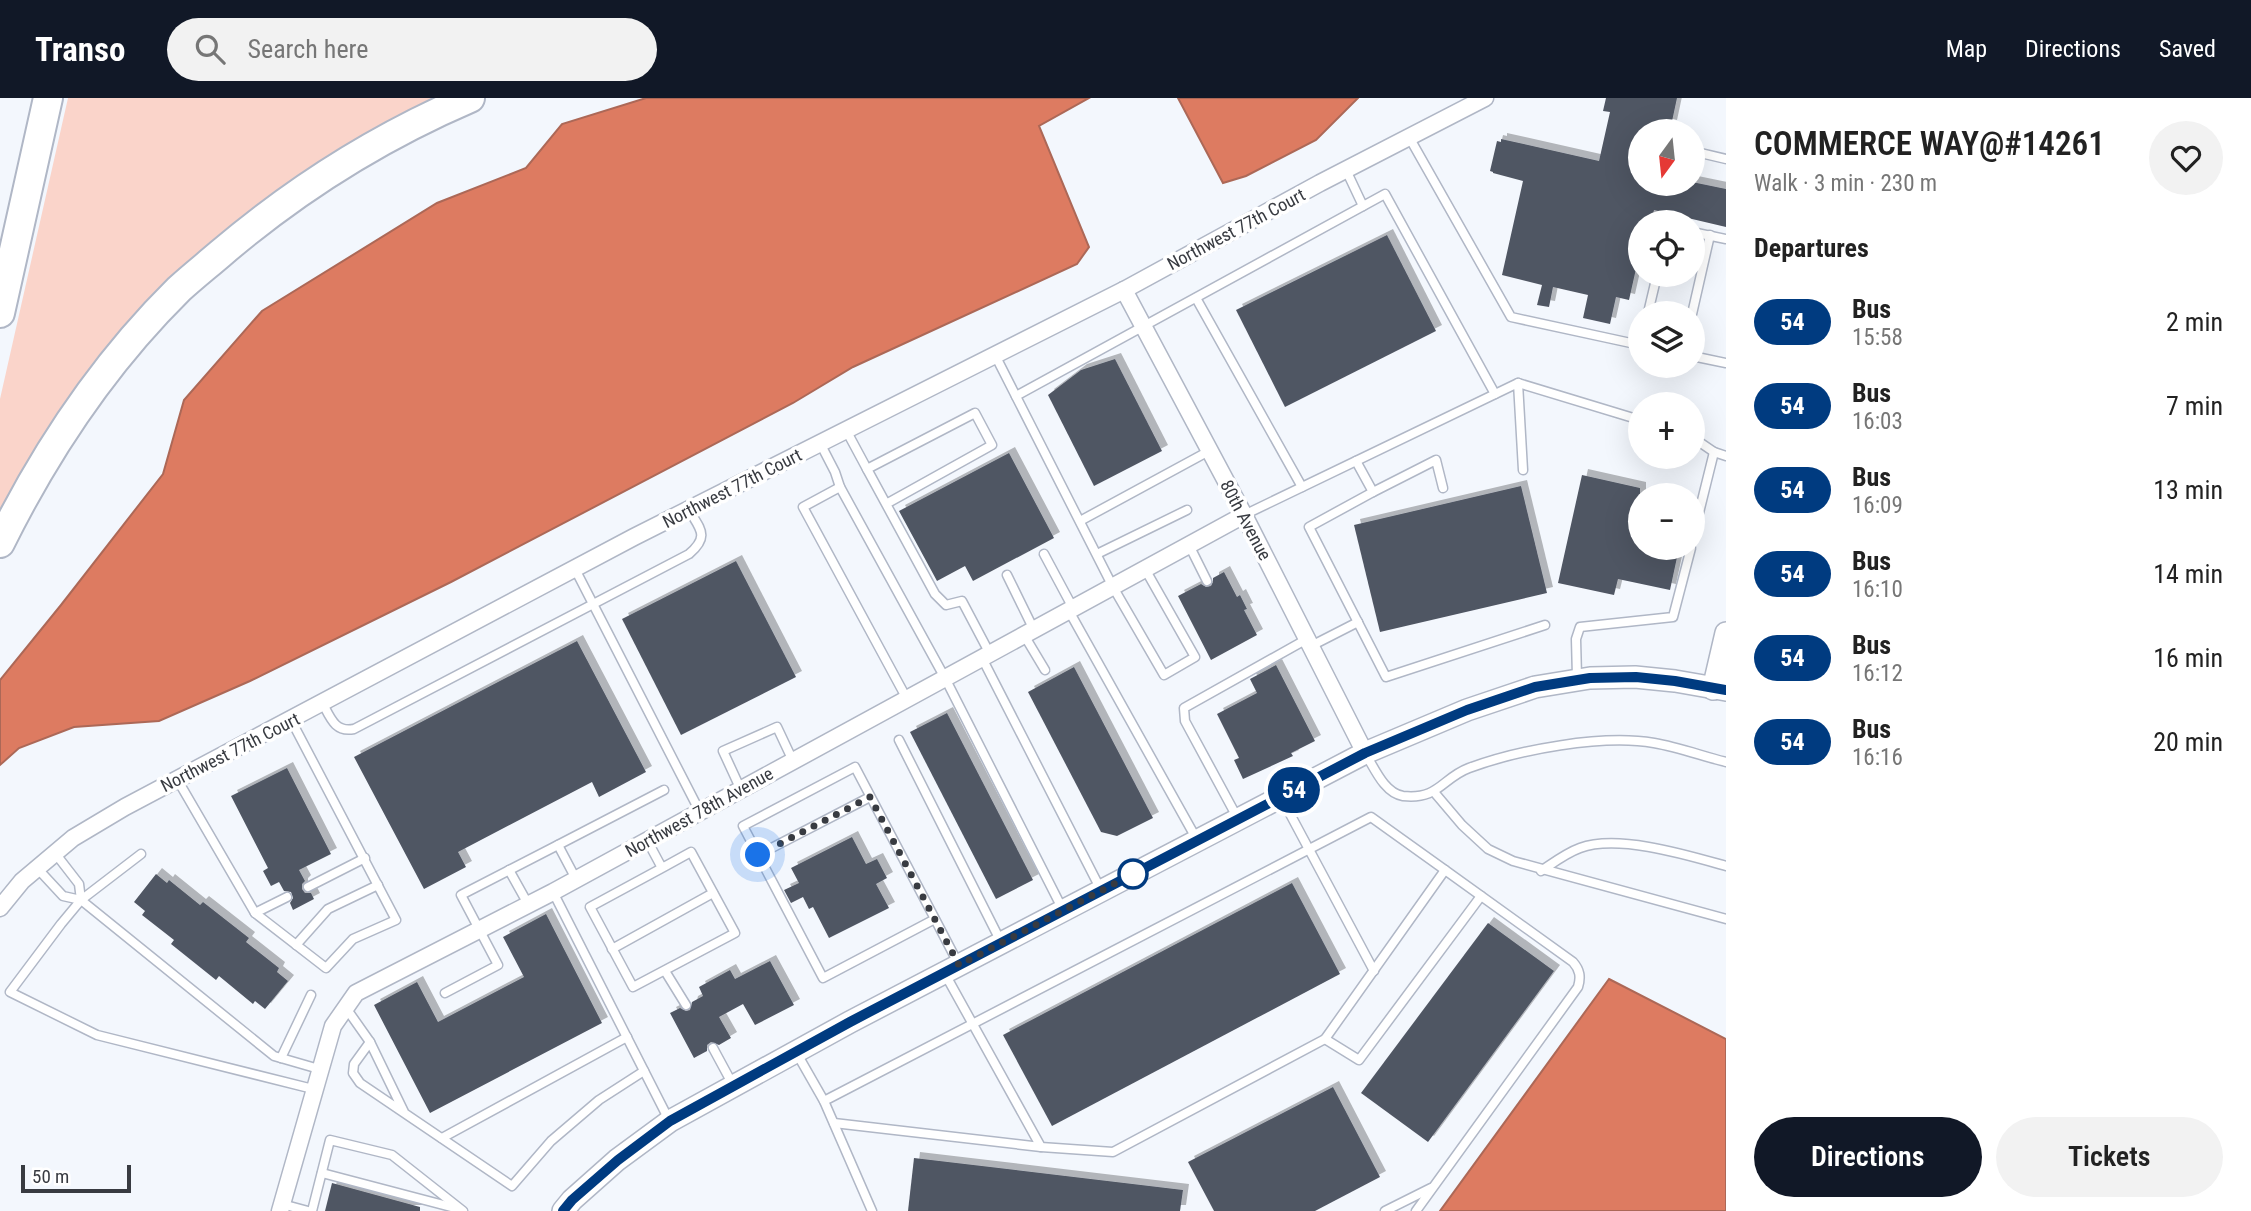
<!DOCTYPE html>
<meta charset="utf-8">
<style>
:root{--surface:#fff;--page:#f2f2f2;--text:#222;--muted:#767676;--accent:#111827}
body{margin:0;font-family:"Roboto Condensed",sans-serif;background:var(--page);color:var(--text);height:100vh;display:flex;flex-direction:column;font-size:26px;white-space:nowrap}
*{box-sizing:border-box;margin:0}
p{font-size:23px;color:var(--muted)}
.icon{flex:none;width:38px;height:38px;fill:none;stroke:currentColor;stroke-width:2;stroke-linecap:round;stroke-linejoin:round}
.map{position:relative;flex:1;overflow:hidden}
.sheet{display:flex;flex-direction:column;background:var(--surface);width:525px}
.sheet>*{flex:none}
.badge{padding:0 14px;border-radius:23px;font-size:24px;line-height:46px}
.needle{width:46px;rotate:195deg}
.buttons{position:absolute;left:1628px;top:21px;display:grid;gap:14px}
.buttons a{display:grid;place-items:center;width:77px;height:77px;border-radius:50%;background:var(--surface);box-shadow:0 7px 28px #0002;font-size:35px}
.scale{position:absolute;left:21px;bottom:18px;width:110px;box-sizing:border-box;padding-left:7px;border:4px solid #383b41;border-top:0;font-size:19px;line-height:24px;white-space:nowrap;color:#383b41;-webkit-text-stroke:5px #fff;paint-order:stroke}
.you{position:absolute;width:35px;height:35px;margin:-18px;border:5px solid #fff;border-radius:50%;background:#1a73e8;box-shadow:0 0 0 10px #1a73e833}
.map>.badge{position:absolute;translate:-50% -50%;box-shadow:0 0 0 4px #fff}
h2{padding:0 28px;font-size:26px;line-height:63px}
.round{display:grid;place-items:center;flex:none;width:74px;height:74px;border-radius:37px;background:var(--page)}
.headline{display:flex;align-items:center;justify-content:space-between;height:119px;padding:0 28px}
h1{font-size:33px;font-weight:600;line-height:52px}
.primary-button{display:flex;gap:14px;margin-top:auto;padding:14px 28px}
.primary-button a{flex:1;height:80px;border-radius:42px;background:var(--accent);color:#fff;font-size:28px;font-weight:600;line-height:80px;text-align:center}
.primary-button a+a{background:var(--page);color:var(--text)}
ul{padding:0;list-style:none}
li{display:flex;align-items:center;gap:21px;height:84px;padding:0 28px}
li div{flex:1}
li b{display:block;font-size:26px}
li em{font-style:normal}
li .badge{min-width:77px;font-weight:700;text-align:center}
header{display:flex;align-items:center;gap:42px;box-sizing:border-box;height:98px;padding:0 35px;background:var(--accent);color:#fff}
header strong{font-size:33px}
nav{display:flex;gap:38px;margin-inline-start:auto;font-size:24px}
.search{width:490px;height:63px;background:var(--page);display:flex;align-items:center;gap:18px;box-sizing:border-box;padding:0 24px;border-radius:38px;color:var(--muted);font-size:26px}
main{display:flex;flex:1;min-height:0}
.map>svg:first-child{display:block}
</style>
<header>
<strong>Transo</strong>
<div class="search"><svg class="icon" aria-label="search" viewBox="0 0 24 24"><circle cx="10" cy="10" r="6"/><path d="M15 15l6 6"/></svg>Search here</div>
<nav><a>Map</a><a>Directions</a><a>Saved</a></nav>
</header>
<main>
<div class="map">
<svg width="1726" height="1113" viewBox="0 0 1726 1113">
<defs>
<filter id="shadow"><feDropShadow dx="6" dy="-6" stdDeviation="0" flood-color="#0004"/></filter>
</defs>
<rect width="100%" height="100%" fill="#f3f7fd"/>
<path fill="#fad4ca" d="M68,0H451L272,98L210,145L127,224L130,228L0,425V301Z"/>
<g fill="#dd7b61" stroke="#ac6857" stroke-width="2">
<path d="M646,0H1089L1039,28L1089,149L1077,166L853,269L793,305L451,484L250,583L159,623L74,629L19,650L0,667V582L61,507L163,376L184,302L262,213L437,105L526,70L562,26Z"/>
<path d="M1178,0H1358L1316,42L1246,78L1223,85Z"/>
<path d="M1609,881L1726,941V1113H1440Z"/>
</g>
<g fill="#505663" filter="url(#shadow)">
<path d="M1606,0H1677L1671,28L1659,25L1657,33H1640V86H1692V84L1726,91V129L1654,112L1651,124H1640V153L1629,202L1616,199L1610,226L1583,220L1588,197L1553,189L1549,209L1537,207L1542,187L1502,177L1523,83L1493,75V74L1490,73L1497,43L1501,44V41L1599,63L1610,14L1603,13Z"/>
<path d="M1387,137L1436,233L1285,309L1236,212Z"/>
<path d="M1115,261L1162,353L1094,388L1048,297L1081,272Z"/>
<path d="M1009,355L1054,440L973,483L965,468L937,483L899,413Z"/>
<path d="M1582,377L1640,390V450H1679L1670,492L1618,481L1614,497L1558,485Z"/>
<path d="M1521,388L1547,495L1380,534L1354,427Z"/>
<path d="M736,463L796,579L681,637L622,521Z"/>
<path d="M1224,474L1237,499L1240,497L1247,511L1244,512L1257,537L1211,562L1178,498L1201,486L1206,489L1211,488L1213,484V480Z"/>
<path d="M577,543L646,674L599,699L592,684L458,754L466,769L424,791L354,659Z"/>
<path d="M1276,567L1315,643L1291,655L1293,658L1243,681L1234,662L1239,660L1217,616L1257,595L1250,581Z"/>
<path d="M1074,569L1153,720L1117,738L1101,734L1028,594Z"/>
<path d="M947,615L1033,782L996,801L910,634Z"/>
<path d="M287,670L331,756L299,772L305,783L302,786V791L305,795H311L314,801L293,812L290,805L293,800L291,794L284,793L279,784L271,788L263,773L268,770L231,698Z"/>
<path d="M852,739L866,766L877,761L887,780L876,786L889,810L829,840L813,809L809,811L803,799L791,805L784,792L799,785L791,770Z"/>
<path d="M156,776L167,785L169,782L200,807L203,804L249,840L246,844L279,870L277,874L288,883L265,911L255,903L253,906L219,878L216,882L171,846L174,842L142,817L145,813L134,804Z"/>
<path d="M1292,785L1340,876L1052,1028L1003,937Z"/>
<path d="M546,816L602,925L430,1015L374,907L417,884L438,924L524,879L503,839Z"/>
<path d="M1488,825L1554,873L1428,1044L1361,995Z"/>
<path d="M770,863L794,907L755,927L743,906L719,919L731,940L719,947L711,944L707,947V953L694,960L670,915L680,910L686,913L690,912L692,904L703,898L699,889L730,872L735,881Z"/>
<path d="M1333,989L1380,1079L1315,1113H1214L1188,1064Z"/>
<path d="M914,1060L1183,1092L1180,1113H908Z"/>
<path d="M332,1085L420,1109V1113H325Z"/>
</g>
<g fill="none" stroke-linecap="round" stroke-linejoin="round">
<g stroke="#b0b7c6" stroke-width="11">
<g id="lane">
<path d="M1409,39L1511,219L1640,247"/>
<path d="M1692,53L1726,61"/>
<path d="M1346,72L1363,108"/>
<path d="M1692,134L1726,141"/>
<path d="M1196,200L1302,389"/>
<path d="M1648,215L1657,177"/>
<path d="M1692,216L1710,137"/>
<path d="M995,257L1113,489L1164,577L1195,559L1145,471"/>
<path d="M1692,258L1726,265"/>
<path d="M1518,285L1640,322"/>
<path d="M1016,298L1385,96L1495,296"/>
<path d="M846,332L867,371"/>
<path d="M1692,339L1714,354"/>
<path d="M820,345L835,374L840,389"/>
<path d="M1356,363L1373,394L1309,429L1386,579L1545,527"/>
<path d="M1373,394L1436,362L1443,390"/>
<path d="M886,406L992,347L975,315L867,371L935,496L946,507L962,503L990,556"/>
<path d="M1244,417L1518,285L1523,372"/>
<path d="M1080,423L1209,353"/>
<path d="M1692,443L1714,354L1726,358"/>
<path d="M1189,447L1207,483"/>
<path d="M1044,456L1073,510"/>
<path d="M1097,456L1187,412"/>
<path d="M575,471L700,714"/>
<path d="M1007,477L1034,532"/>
<path d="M1069,513L1196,740"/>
<path d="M1024,537L1045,572"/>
<path d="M1311,548L1358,524"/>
<path d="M982,560L1100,790"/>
<path d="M1577,579L1576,541L1580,529L1673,519L1691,450"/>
<path d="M907,601L803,409L840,389L945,580L1062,810"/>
<path d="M323,606C330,619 335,635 354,631L689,456C710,438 700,431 689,412"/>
<path d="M899,642L1000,842"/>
<path d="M1365,655C1374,669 1384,695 1403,698C1439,702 1442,680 1469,670C1518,652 1602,636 1654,645C1678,649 1702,658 1726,664"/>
<path d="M177,681L255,815L326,870L353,841L396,822L291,622"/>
<path d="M741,692L723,653L777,629L793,663"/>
<path d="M1434,694L1462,727L1488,751L1513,763L1726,821"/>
<path d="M1281,699L1374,873"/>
<path d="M1237,719L1185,623L1184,610L1307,541"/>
<path d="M647,742L662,770L590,809L633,889L735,835L691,754L662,770"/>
<path d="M55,755L79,786L81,802"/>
<path d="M758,757L870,699"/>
<path d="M37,770L63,798L81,802L141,756"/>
<path d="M509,772L528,806"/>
<path d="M1541,773C1553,765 1566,755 1580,750C1618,736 1687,757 1726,768"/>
<path d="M576,781L558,747L664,692"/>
<path d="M308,789L365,760"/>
<path d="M553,794L669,1022"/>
<path d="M255,815L287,799"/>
<path d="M935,821L855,669L743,728L823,880L935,821L959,867"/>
<path d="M296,847L328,811L378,787"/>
<path d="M612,851L713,795"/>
<path d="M665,873L686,907"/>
<path d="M445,895L498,867L461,797L558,747"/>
<path d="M346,910L370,944"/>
<path d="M1325,941L1359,962L1481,798"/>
<path d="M713,950L733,987"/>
<path d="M796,954L824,1003"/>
<path d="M281,960L311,897"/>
<path d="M313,991L97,937L10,894L61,826L81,802L274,958L319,971"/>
<path d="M404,1014L370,944L354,966L353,975L360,985L512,1088L551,1043L599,1002L644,973"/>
<path d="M834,1025L1041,1049"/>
<path d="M442,1040L627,939"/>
<path d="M322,1075L459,1111"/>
<path d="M282,1106L308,1113"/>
<path d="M312,1113L330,1042L392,1057L463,1113"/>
<path d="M872,1113L824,1003L1371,719L1445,772L1325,941L1113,1054L1041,1049C1009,991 977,934 945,876"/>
<path d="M1385,1113L1431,1090"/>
<path d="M1416,1113L1578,889C1581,879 1580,872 1573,864L1445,772"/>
</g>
</g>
<g stroke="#b0b7c6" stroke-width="19">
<g id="street">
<path d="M1124,192L1244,417L1365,655"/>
<path d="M0,810L22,783L73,740L125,709L634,439L1124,192L1320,85L1485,0"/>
<path d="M280,1113L333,928L356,895L553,794L1244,417"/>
</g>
</g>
<g stroke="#b0b7c6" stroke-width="24">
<g id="secondary">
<path d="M1713,591L1726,535"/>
<path d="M563,1113L572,1102L617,1062L670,1023L850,924L1365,655L1467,612L1535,589L1590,580L1635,579L1675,583L1726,592"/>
</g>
</g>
<g stroke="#b0b7c6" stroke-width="32">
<g id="highway">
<path d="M0,215L48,0"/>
<path d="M0,445C46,352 105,264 179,191C192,179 206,168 220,156C295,92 379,39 470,0"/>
</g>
</g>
<use href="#lane" stroke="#fff" stroke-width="8"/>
<use href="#street" stroke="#fff" stroke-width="16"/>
<use href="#secondary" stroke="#fff" stroke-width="21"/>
<use href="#highway" stroke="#fff" stroke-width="28"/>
</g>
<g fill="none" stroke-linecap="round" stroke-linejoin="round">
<g stroke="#fff" stroke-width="16">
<path id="line" d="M563,1113L572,1102L618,1062L670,1023L850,924L1365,655L1467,612L1535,589L1590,580L1636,579L1675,583L1726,592"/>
</g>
<use href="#line" stroke="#003b80" stroke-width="10"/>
<path stroke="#383b41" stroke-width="7" stroke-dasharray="0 12.6" d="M758,757L870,699L959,867L1133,776"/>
</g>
<circle fill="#fff" stroke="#003b80" stroke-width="3.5" cx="1133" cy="776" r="14"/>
<g text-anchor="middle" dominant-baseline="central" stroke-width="7" stroke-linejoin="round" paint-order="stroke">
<g font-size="18" fill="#383b41" stroke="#fff">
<text transform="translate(1236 131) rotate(-28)">Northwest 77th Court</text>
<text transform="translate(732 390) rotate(-27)">Northwest 77th Court</text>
<text transform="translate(1246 422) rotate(62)">80th Avenue</text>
<text transform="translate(230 654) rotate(-27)">Northwest 77th Court</text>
<text transform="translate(699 714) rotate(-29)">Northwest 78th Avenue</text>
</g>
</g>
</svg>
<div class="buttons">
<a><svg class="needle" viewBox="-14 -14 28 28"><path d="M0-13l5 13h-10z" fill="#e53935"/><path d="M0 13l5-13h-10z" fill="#767676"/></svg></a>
<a><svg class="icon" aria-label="locate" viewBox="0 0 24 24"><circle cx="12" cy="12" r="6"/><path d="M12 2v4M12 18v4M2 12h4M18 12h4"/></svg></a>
<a><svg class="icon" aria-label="layers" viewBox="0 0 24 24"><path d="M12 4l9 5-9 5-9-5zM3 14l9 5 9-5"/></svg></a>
<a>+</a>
<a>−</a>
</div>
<div class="scale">50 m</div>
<div class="you" style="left:758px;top:757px"></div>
<b class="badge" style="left:1294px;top:692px;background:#003b80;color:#fff">54</b>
</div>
<section class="sheet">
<div class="headline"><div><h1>COMMERCE WAY@#14261</h1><p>Walk · 3 min · 230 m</p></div><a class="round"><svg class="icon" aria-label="heart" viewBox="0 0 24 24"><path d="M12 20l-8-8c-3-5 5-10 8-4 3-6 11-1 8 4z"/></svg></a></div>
<h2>Departures</h2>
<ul>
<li><span class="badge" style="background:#003b80;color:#fff">54</span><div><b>Bus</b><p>15:58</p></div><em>2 min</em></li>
<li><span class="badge" style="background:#003b80;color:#fff">54</span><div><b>Bus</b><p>16:03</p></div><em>7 min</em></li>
<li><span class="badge" style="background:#003b80;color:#fff">54</span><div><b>Bus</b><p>16:09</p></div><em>13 min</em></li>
<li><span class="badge" style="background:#003b80;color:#fff">54</span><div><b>Bus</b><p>16:10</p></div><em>14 min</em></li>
<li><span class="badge" style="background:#003b80;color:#fff">54</span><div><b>Bus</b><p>16:12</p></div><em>16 min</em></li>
<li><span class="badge" style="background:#003b80;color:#fff">54</span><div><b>Bus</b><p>16:16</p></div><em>20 min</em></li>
</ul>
<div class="primary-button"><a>Directions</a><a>Tickets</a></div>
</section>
</main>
